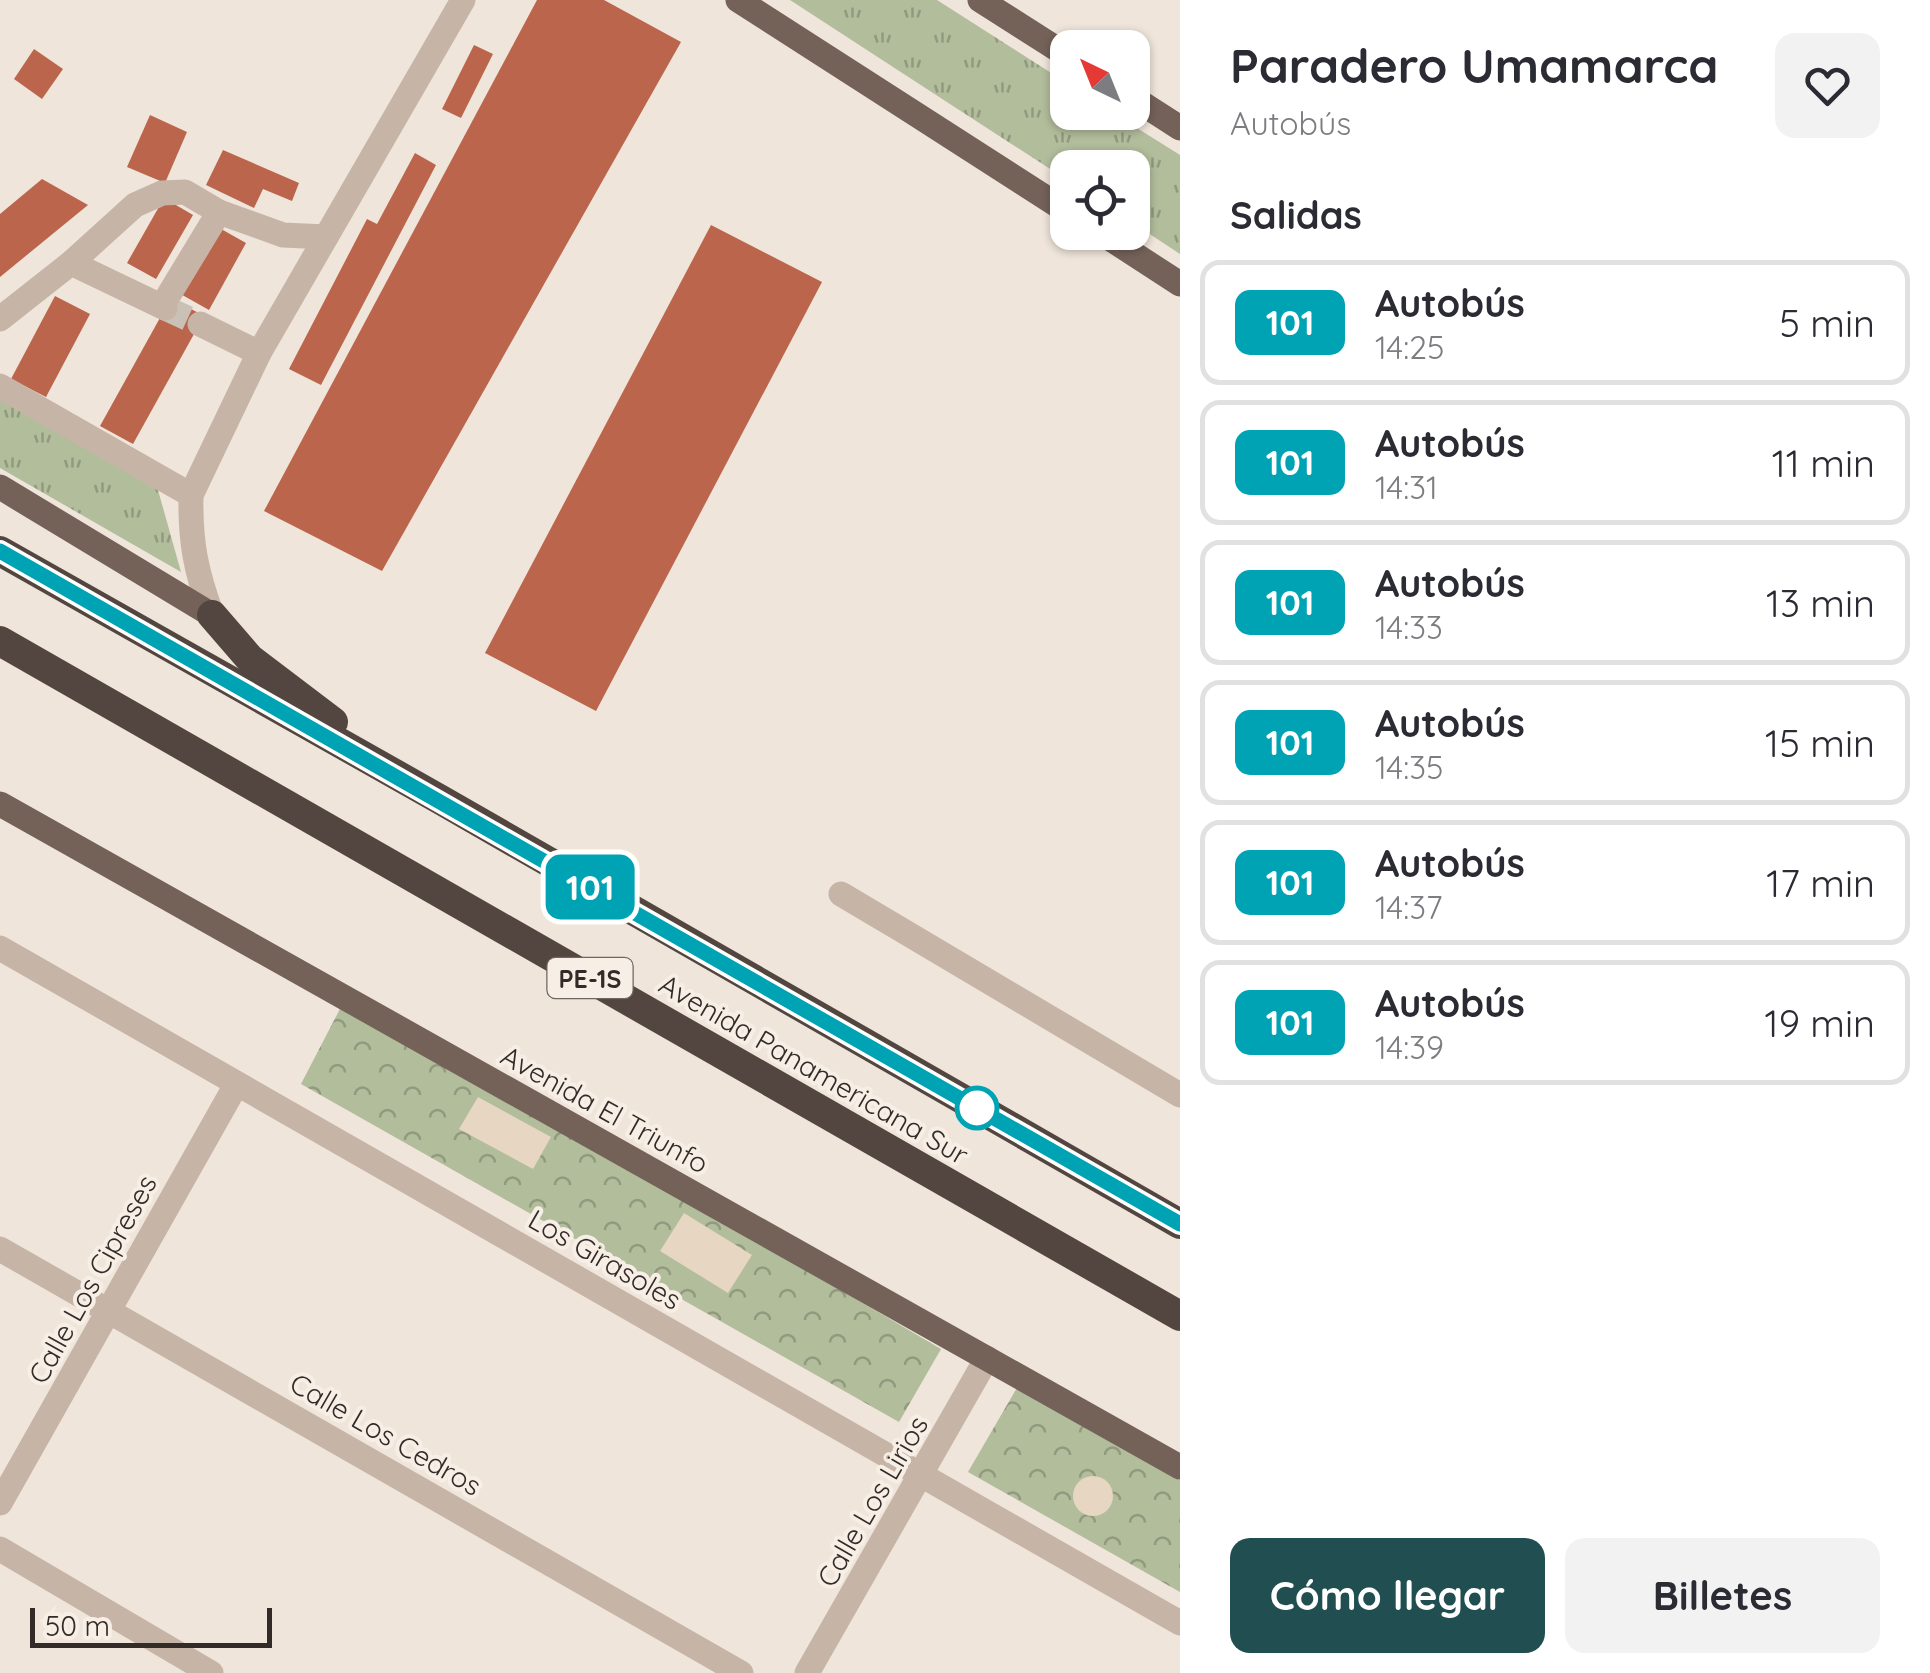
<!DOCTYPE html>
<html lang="es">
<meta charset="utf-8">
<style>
:root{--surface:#fff;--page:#f2f2f3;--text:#2b2b33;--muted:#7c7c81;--line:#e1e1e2;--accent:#204e51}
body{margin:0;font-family:Quicksand,sans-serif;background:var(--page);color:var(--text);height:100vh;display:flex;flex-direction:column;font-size:38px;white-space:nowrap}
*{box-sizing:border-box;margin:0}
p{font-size:32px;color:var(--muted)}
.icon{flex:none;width:55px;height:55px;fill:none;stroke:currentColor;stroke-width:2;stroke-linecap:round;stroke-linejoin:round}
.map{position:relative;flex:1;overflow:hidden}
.drawer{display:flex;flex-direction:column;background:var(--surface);width:750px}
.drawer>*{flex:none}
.badge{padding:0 20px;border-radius:15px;font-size:35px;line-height:65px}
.needle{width:65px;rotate:317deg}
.buttons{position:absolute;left:1050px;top:30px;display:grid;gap:20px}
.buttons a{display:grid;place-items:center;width:100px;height:100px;border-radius:20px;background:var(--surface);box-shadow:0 2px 8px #0004;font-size:50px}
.scale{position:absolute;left:30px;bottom:25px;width:242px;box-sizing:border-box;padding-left:10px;border:5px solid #332b27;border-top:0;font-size:28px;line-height:35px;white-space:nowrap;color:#332b27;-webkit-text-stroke:8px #f7efe6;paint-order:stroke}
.map>.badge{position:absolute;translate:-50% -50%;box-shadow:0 0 0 5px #fff}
h2{padding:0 50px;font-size:38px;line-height:90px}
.round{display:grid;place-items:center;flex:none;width:105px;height:105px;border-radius:20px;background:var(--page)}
.overview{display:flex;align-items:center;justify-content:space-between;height:170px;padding:0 50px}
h1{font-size:48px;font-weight:800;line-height:75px}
.primary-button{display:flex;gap:20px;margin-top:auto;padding:20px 50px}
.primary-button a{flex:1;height:115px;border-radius:20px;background:var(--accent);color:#fff;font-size:40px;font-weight:800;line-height:115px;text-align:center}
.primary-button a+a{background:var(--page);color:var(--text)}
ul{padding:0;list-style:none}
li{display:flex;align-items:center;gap:30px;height:125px;margin:0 20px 15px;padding:0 30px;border:5px solid var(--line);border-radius:20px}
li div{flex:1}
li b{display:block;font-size:38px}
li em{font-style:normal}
li .badge{min-width:110px;font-weight:700;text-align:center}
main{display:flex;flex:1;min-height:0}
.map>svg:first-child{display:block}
</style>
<main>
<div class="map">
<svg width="1180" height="1673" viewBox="0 0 1180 1673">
<defs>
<pattern id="grass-tufts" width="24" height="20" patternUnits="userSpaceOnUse" patternTransform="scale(2.5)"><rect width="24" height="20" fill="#b2bd9c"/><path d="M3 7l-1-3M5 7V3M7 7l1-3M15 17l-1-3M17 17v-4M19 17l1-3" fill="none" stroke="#919a7f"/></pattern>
<pattern id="park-crowns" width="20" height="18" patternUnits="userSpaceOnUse" patternTransform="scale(2.5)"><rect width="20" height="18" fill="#b2bd9c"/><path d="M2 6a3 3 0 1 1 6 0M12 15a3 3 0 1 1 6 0" fill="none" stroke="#919a7f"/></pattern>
</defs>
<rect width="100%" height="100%" fill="#efe5da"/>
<g fill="url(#grass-tufts)">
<path d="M790,0H937L1067,83L1068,112L1113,113L1180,155V254L1133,223L1132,168H1068L1067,180Z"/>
<path d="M0,399L158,490L181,572L0,468Z"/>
</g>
<g fill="url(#park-crowns)">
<path d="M342,1005L645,1175L941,1349L899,1422L301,1084Z"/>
<path d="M1018,1386L1180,1480V1592L968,1472Z"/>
</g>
<g fill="#e6d6c2">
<path d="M478,1097L551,1137L533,1169L459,1129Z"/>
<path d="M684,1213L752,1255L728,1293L660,1251Z"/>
<circle cx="1093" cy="1496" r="20"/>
</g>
<g fill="#bb654c">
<path d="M537,0H604L681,42L382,571L264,511Z"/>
<path d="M474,45L493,54L461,118L442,109Z"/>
<path d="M34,49L63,69L42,99L14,79Z"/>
<path d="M150,115L187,132L165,183L127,167Z"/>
<path d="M223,150L299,183L292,201L263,189L254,208L206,185Z"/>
<path d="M415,153L436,165L321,385L289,369L367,219L377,224Z"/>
<path d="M42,179L88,205L0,277V214Z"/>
<path d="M164,198L193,215L156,279L127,263Z"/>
<path d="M214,225L246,243L209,310L177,292Z"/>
<path d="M711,225L822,282L596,711L485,653Z"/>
<path d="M55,296L90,314L46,397L11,379Z"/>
<path d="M171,298L204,316L133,444L100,426Z"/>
</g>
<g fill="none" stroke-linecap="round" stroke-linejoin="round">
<path stroke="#c9c0b6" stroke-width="25" stroke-dasharray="25 12" stroke-linecap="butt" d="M165,308L200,324"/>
<g stroke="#c6b5a7" stroke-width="25">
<path d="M71,263L135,205L162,193L185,192L219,212L283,235L326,237"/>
<path d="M162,306L219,212"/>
<path d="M0,319L71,263L165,308"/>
<path d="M200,324L259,353"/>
<path d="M0,386L191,495C190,542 196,572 212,615"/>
<path d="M191,495L259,353L463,0"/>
<path d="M841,894L1180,1095"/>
<path d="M0,948L1180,1623"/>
<path d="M0,1249L741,1673"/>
<path d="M0,1503L236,1085"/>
<path d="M0,1549L211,1673"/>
<path d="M807,1673L987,1358"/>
</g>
<g stroke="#746259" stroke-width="25">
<path d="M738,0L1068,212"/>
<path d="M980,0L1068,56"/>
<path d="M1132,97L1180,128"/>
<path d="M1100,232L1180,284"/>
<path d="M0,487L212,615"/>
<path d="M0,804L1180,1467"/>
</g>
<g stroke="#53453f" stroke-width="30">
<path d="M0,551L441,800L1180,1224"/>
<path d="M212,615L250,659L333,722"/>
<path d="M0,641L1180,1316"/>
</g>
</g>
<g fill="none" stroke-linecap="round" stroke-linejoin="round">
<g stroke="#fff" stroke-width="22">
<path id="line" d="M0,551L1180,1224"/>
</g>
<use href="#line" stroke="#00a3b4" stroke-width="15"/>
</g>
<circle fill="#fff" stroke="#00a3b4" stroke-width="5" cx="977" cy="1108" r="20"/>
<g text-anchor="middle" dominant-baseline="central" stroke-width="8" stroke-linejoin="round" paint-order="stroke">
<rect fill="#f7efe6" stroke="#6e6660" stroke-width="2.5" x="547.5" y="958" width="85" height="40" rx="8"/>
<g font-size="25" font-weight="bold" fill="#332b27">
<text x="590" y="978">PE-1S</text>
</g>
<g font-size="28" fill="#332b27" stroke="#f7efe6">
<text transform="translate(814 1069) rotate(30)">Avenida Panamericana Sur</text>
<text transform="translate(605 1109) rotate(29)">Avenida El Triunfo</text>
<text transform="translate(605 1259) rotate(30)">Los Girasoles</text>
<text transform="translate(92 1279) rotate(-61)">Calle Los Cipreses</text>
<text transform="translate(386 1434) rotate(30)">Calle Los Cedros</text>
<text transform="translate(872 1501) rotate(-60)">Calle Los Lirios</text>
</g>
</g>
</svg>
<div class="buttons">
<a><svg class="needle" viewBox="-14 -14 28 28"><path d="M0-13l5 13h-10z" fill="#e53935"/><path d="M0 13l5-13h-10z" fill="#7c7c81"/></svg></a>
<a><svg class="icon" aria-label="locate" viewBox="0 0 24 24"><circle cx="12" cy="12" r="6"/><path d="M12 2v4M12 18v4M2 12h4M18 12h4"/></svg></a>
</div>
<div class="scale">50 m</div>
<b class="badge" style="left:590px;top:887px;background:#00a3b4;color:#fff">101</b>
</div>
<section class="drawer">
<div class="overview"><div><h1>Paradero Umamarca</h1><p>Autobús</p></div><a class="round"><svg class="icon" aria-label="heart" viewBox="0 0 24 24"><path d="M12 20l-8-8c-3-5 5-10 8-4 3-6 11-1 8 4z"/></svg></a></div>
<h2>Salidas</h2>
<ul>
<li><span class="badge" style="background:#00a3b4;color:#fff">101</span><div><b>Autobús</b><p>14:25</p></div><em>5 min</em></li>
<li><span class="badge" style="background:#00a3b4;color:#fff">101</span><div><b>Autobús</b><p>14:31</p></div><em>11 min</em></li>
<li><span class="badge" style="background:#00a3b4;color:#fff">101</span><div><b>Autobús</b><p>14:33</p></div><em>13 min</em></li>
<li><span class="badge" style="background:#00a3b4;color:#fff">101</span><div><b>Autobús</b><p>14:35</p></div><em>15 min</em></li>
<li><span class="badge" style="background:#00a3b4;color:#fff">101</span><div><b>Autobús</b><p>14:37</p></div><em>17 min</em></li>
<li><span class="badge" style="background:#00a3b4;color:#fff">101</span><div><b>Autobús</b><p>14:39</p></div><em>19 min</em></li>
</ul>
<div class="primary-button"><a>Cómo llegar</a><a>Billetes</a></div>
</section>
</main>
